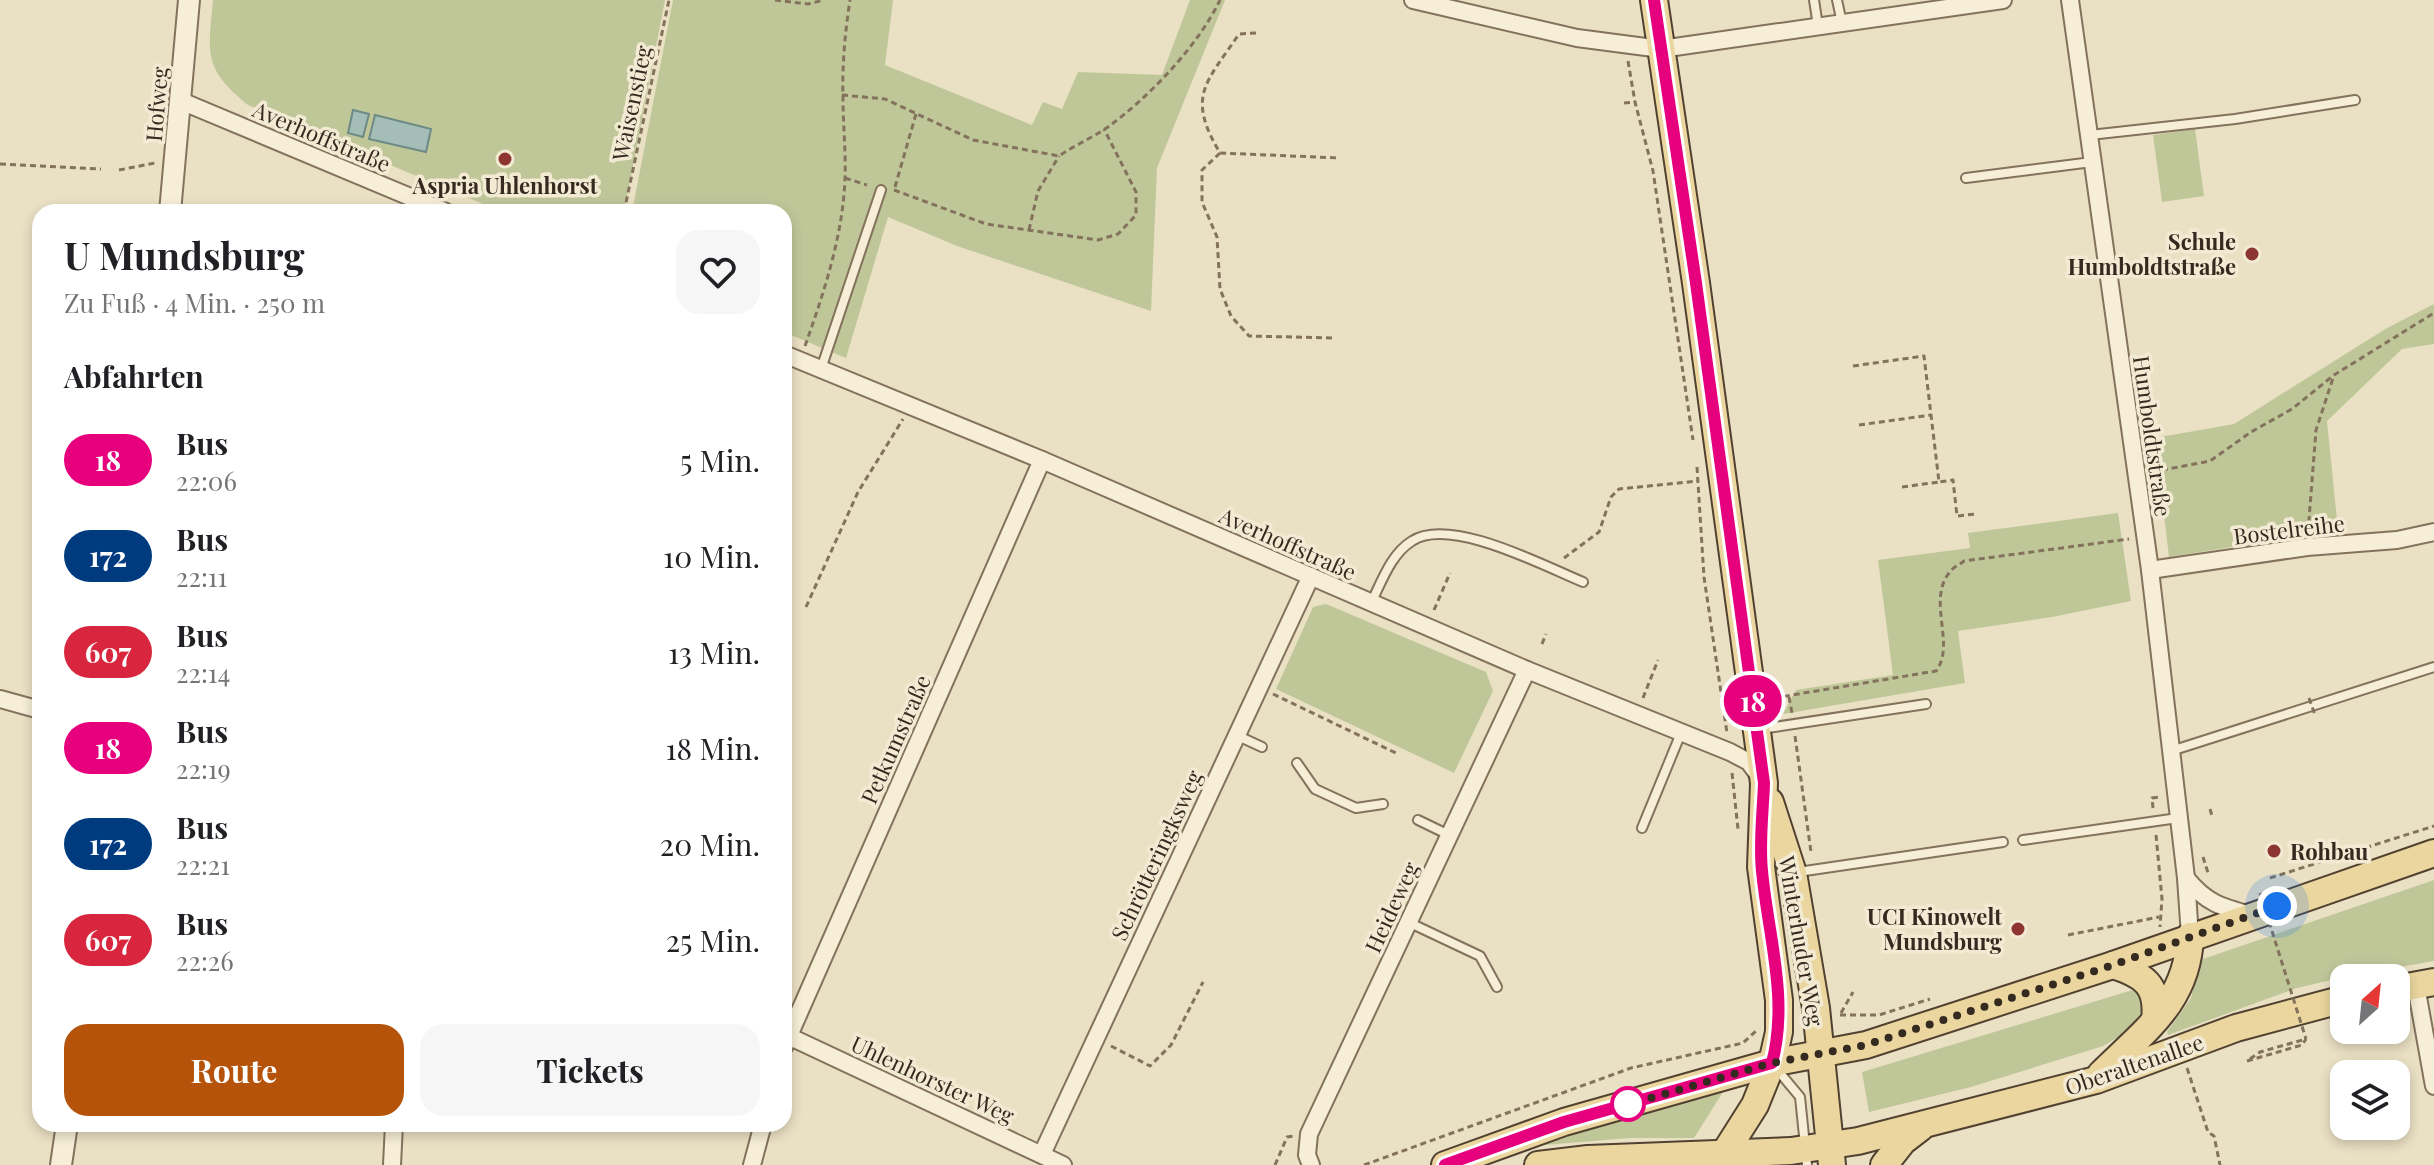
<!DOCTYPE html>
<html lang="de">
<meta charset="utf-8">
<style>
:root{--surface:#fff;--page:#f6f6f6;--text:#202124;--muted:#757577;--accent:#b45309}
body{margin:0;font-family:"Playfair Display",serif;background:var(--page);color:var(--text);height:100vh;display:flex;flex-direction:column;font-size:30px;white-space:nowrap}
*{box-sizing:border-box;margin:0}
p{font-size:26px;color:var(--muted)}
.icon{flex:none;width:44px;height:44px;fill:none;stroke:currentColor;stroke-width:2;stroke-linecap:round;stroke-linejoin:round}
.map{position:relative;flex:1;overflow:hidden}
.side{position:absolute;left:32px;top:204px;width:760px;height:928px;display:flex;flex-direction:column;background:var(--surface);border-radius:24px;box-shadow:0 4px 12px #0003}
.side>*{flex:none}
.badge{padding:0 16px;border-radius:26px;font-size:28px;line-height:52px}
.needle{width:52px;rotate:27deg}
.controls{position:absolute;left:2330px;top:964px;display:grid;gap:16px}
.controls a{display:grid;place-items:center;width:80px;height:80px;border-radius:16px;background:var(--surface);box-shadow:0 4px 12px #0003;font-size:40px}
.you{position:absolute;width:40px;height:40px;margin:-20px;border:6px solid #fff;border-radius:50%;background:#1a73e8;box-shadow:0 0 0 12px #1a73e833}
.map>.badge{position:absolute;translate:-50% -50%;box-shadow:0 0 0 4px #fff}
h2{padding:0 32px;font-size:30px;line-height:72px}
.round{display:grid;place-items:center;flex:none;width:84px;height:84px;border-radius:24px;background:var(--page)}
.overview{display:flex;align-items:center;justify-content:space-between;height:136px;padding:0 32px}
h1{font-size:38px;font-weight:700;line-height:60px}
.primary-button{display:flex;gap:16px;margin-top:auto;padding:16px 32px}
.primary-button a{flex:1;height:92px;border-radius:24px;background:var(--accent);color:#fff;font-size:32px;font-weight:700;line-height:92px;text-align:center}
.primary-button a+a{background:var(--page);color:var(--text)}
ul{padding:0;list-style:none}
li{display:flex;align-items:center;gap:24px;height:96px;padding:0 32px}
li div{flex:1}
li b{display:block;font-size:30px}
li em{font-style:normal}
li .badge{min-width:88px;font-weight:700;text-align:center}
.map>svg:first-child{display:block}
</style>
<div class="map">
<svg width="2434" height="1165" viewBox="0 0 2434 1165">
<rect width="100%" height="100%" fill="#eae0c4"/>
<g fill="#bfc799">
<path d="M213,0H665L624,212H502L248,105C203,68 208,55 213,0Z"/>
<path d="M673,0H893L885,65L1032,125L1043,102L1062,109L1078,72L1162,75L1190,0H1225L1157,168L1151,311L957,246L888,217L846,358L784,332V212H632Z"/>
<path d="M2195,129L2204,196L2162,202L2153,135Z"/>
<path d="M2434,304V344L2402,349L2327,421L2338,530L2169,557L2155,438L2234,424L2387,328Z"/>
<path d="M2118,513L2131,601L2052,617L1958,631L1965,683L1783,714L1796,690L1893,675L1878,560L1970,548L1968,533Z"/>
<path d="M1326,604L1486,672L1493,691L1454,773L1276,689L1313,607Z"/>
<path d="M2434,880V961L2344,977L2297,988L2168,1035L2167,1032L2191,998L2200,960Z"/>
<path d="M2136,989L2144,995C2142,1024 2128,1032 2103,1046L1971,1087L1869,1112L1862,1072Z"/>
<path d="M1726,1087L1694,1138H1630L1545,1145V1141L1630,1112Z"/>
</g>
<g fill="#a5bdb7" stroke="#6d8b85" stroke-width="2">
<path d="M353,110L369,114L363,137L348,133Z"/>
<path d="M375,115L431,129L426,152L369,139Z"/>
</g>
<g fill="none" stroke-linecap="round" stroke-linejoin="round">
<g stroke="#83725c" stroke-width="12">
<g id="service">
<path d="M1814,0L1818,26"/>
<path d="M1837,0L1842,23"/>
<path d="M2090,135L2235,119L2355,100"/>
<path d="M1966,178L2092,162"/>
<path d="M821,369L881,190"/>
<path d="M1371,603C1382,581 1391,554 1412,541C1450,516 1544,566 1583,582"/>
<path d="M1761,729L1926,704"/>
<path d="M1236,735L1262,747"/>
<path d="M2171,751L2434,667"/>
<path d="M1297,763L1315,789L1356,808L1383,804"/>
<path d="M1418,820L1449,835"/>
<path d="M1642,828L1681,733"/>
<path d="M2023,840L2178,818"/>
<path d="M1798,872L2003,842"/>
<path d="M1408,922L1480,956L1497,987"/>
<path d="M1775,1067L1800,1097L1807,1165"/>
</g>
</g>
<g stroke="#83725c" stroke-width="20">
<g id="minor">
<path d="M1413,0L1577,38L1661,49L2003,0"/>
<path d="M2070,0L2150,570L2186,878L2190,936"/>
<path d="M181,101L446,212"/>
<path d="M784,354L1042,460L1527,670L1730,752L1749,762L1760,777"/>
<path d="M2150,570L2307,547L2397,540L2434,532"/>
<path d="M0,699L40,710"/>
<path d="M2186,878C2206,903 2221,907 2251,915"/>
<path d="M2416,986L2434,1086"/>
<path d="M784,1034L1063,1165"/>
<path d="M784,1047L1042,460"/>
<path d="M1042,1154L1311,576"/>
<path d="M392,1165L394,1124"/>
<path d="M752,1165L763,1124"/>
<path d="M1311,1165L1307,1155L1309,1134L1527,670"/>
</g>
</g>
<g stroke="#83725c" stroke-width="24">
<g id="tertiary">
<path d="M170,212L189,0"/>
<path d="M61,1165L67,1124"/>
</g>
</g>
<g stroke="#514130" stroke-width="30">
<g id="primary">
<path d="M1654,0L1696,283L1764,783L1761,867L1779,1000V1032L1772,1063L1755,1105L1717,1165"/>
<path d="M1770,802L1793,873L1816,1008L1832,1165"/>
<path d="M2113,965C2144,975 2159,985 2155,1020"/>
<path d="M2396,989L2434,982"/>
<path d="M2101,1074C2144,1031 2188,1002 2190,936"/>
<path d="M1445,1165L1564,1122L1772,1063L1866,1045L2113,965L2434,853"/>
<path d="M1538,1165L1588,1159L1791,1151L1858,1141L2096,1080L2236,1028L2344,999"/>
<path d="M1884,1165L1903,1141L1920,1128"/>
</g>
</g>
<g stroke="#83725c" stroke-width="3" stroke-dasharray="6 4" stroke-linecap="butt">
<path d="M775,0L808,4L824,0"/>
<path d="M1256,33L1239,34C1206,83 1186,96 1220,153L1339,158"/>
<path d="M1628,61L1635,102L1653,171L1693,440"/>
<path d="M842,95L885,99L973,140L1059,156C1075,145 1092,138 1108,127C1149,97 1198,46 1220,0"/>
<path d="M1624,103L1635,102"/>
<path d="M1220,153L1202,170V202L1217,237L1220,289L1231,316L1249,336L1335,338"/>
<path d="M0,164L101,169"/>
<path d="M119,170L155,163"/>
<path d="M845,178L867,185"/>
<path d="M895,187L916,114"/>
<path d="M894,190L986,224L1098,240L1118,234L1136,215V192L1104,129"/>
<path d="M624,212L669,0"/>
<path d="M1029,230L1038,191L1059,156"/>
<path d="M805,346C824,292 843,236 845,178C846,152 843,125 843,98C842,66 845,32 850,0"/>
<path d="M1853,366L1924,356L1939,482L1953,480L1957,516L1976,514"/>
<path d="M1859,425L1931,415"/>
<path d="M1697,467L1704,577L1727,733"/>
<path d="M2152,472L2210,461L2251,432L2292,409L2334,375L2434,313"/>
<path d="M1902,487L1939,482"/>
<path d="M2308,532L2316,430L2333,378"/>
<path d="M1564,558L1599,532L1611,497L1619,489L1698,481"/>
<path d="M806,607L858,492L903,419"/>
<path d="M1434,610L1450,573"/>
<path d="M1542,644L1546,634"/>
<path d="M1273,694L1398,754"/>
<path d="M1789,697L1792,713"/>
<path d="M1643,698L1658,660"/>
<path d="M1774,698L1936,671C1956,645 1927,601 1949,573C1952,568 1959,565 1964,561L2129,539"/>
<path d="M1795,736L1811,852"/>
<path d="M1732,773L1738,829"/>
<path d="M2153,808L2152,798L2159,797"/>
<path d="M2210,809L2212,816"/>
<path d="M2156,835L2162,899L2160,927"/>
<path d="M2203,857L2209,876"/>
<path d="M2270,878L2434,826"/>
<path d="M2068,935L2159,917"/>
<path d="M1841,1013L1853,992"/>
<path d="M1840,1015H1879L1930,999"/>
<path d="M1111,1046L1150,1066L1171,1045L1203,982"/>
<path d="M2250,1059L2260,1052L2306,1039"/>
<path d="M2247,1061L2302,1045L2306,1039"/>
<path d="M2187,1068L2208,1132L2214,1136L2220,1165"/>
<path d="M1275,1165L1287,1137L1294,1136"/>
<path d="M1364,1165L1631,1068L1743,1043L1756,1031"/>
</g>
<use href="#service" stroke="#f6eed6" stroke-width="8"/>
<use href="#minor" stroke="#f6eed6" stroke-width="16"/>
<use href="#tertiary" stroke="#f6eed6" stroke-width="20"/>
<use href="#primary" stroke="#ead69e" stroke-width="26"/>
<g stroke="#83725c" stroke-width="3" stroke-dasharray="6 4" stroke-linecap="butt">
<path d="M2309,698L2315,715"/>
<path d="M2260,893L2306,1039"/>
</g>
</g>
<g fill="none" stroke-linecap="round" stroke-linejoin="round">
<g stroke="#fff" stroke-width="18">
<path id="line" d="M1445,1165L1564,1122L1772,1063C1789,999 1768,935 1762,871C1759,842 1763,812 1764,783L1696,283L1654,0"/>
</g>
<use href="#line" stroke="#e6007e" stroke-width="12"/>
<path stroke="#342a1f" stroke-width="8" stroke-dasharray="0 14.4" d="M1628,1104L1626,1105L1772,1063L1866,1045L2113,965L2277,906"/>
</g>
<g fill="#8d3531" stroke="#f2ead3" stroke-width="3">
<circle cx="505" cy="159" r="8"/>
<circle cx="2252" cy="254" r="8"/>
<circle cx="2274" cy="851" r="8"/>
<circle cx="2018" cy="929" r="8"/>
</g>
<circle fill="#fff" stroke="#e6007e" stroke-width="4" cx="1628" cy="1104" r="16"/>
<g text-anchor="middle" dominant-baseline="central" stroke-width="7" stroke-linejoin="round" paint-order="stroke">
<g font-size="22" fill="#342a1f" stroke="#f2ead3">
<text transform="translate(631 103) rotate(-78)">Waisenstieg</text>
<text transform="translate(156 104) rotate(-85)">Hofweg</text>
<text transform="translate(322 136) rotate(23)">Averhoffstraße</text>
<text transform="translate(2153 436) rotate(82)">Humboldtstraße</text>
<text transform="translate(2289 529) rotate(-7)">Bostelreihe</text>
<text transform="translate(1288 543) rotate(24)">Averhoffstraße</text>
<text transform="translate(895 739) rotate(-66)">Petkumstraße</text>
<text transform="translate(1156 855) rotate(-65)">Schrötteringksweg</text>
<text transform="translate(1391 907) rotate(-65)">Heideweg</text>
<text transform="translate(1802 941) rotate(80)">Winterhuder Weg</text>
<text transform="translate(2134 1064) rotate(-19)">Oberaltenallee</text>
<text transform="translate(933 1079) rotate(25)">Uhlenhorster Weg</text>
</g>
<g font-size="22" font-weight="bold" fill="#342a1f" stroke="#f2ead3" text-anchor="end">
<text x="505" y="185" text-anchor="middle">Aspria Uhlenhorst</text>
<text x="2236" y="241">Schule<tspan x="2236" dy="25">Humboldtstraße</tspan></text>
<text x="2290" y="851" text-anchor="start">Rohbau</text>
<text x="2002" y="916">UCI Kinowelt<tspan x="2002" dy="25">Mundsburg</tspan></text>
</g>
</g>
</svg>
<div class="controls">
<a><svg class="needle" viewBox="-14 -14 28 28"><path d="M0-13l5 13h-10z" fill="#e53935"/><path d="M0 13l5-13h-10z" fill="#757577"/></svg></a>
<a><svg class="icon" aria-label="layers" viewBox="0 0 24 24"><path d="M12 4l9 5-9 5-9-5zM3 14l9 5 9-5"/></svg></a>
</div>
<div class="you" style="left:2277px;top:906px"></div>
<b class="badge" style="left:1753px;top:701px;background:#e6007e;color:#fff">18</b>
<section class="side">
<div class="overview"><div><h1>U Mundsburg</h1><p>Zu Fuß · 4 Min. · 250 m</p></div><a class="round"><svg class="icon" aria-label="heart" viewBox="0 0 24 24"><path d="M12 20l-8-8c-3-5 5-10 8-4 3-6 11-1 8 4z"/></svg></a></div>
<h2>Abfahrten</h2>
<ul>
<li><span class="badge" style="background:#e6007e;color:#fff">18</span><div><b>Bus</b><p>22:06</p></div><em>5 Min.</em></li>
<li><span class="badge" style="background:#003b80;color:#fff">172</span><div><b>Bus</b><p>22:11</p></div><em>10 Min.</em></li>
<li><span class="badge" style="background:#d7263d;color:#fff">607</span><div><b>Bus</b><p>22:14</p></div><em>13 Min.</em></li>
<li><span class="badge" style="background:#e6007e;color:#fff">18</span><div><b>Bus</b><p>22:19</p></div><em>18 Min.</em></li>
<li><span class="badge" style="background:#003b80;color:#fff">172</span><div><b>Bus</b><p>22:21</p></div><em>20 Min.</em></li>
<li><span class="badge" style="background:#d7263d;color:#fff">607</span><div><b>Bus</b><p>22:26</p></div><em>25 Min.</em></li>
</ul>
<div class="primary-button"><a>Route</a><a>Tickets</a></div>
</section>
</div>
